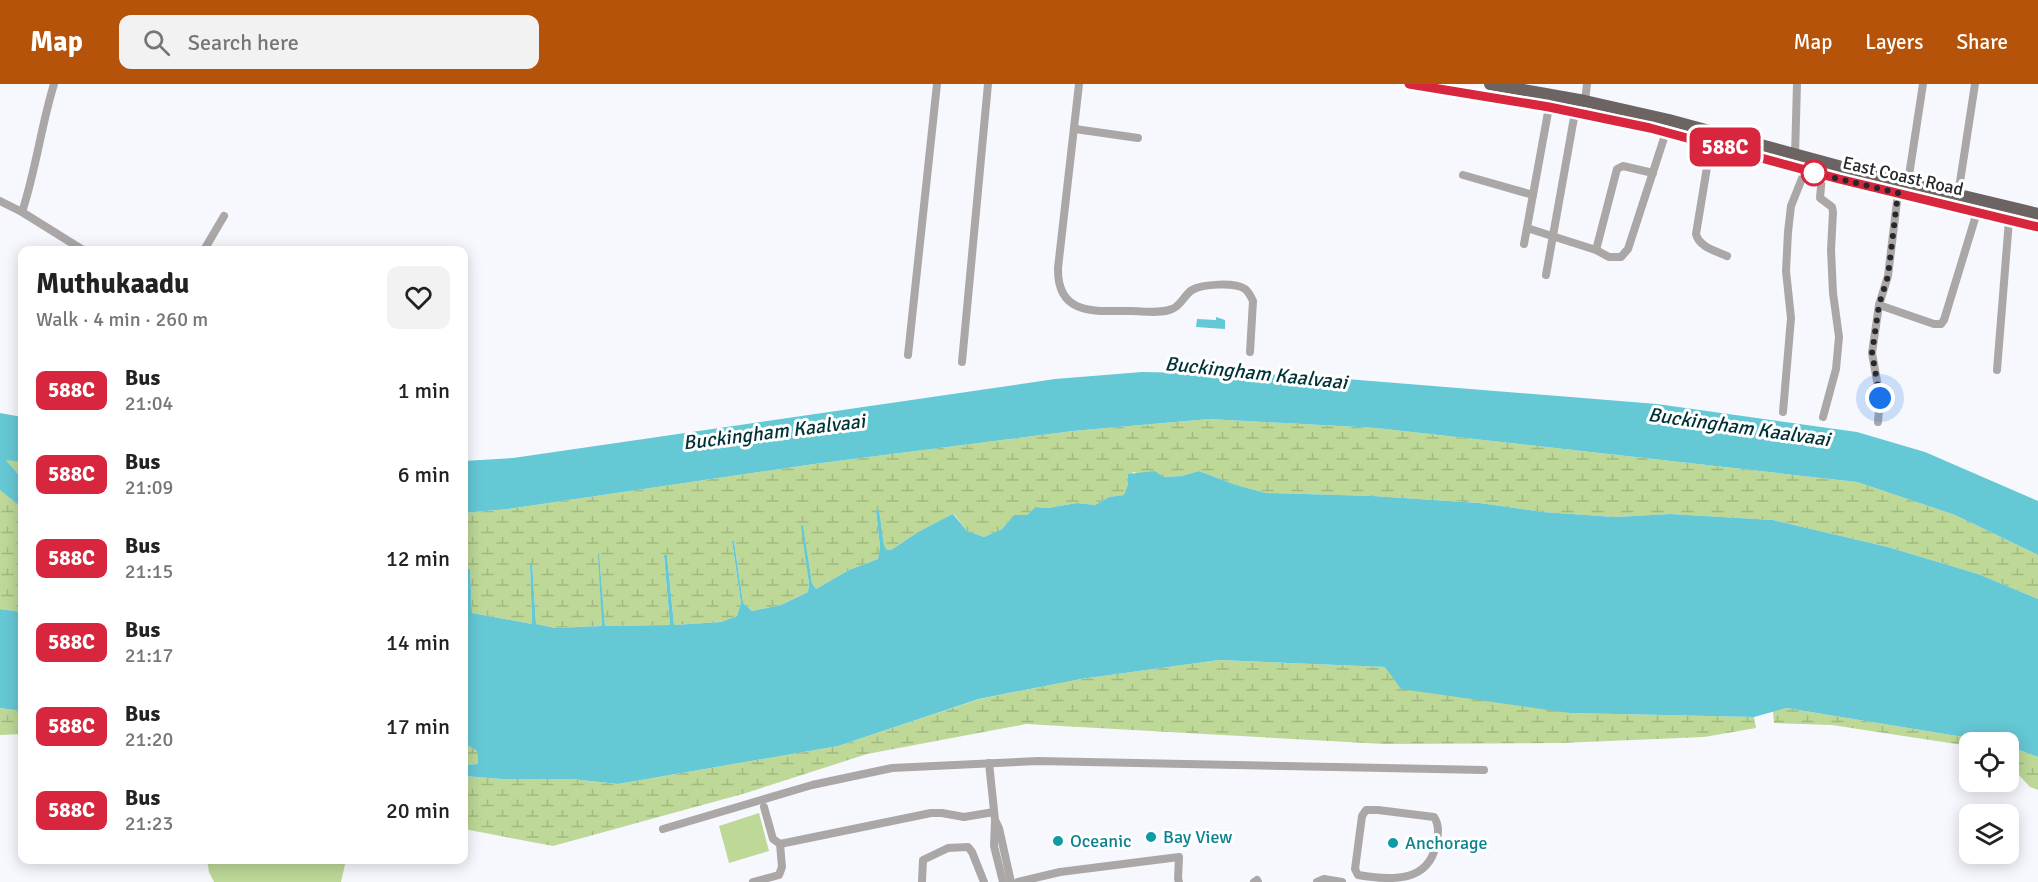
<!DOCTYPE html>
<meta charset="utf-8">
<style>
:root{--surface:#fff;--page:#f2f2f2;--text:#222;--muted:#767676;--accent:#b45309}
body{margin:0;font-family:Signika,sans-serif;background:var(--page);color:var(--text);height:100vh;display:flex;flex-direction:column;font-size:22px;white-space:nowrap}
*{box-sizing:border-box;margin:0}
p{font-size:20px;color:var(--muted)}
.icon{flex:none;width:33px;height:33px;fill:none;stroke:currentColor;stroke-width:2;stroke-linecap:round;stroke-linejoin:round}
.map{position:relative;flex:1;overflow:hidden}
.side{position:absolute;left:18px;top:162px;width:450px;height:618px;display:flex;flex-direction:column;background:var(--surface);border-radius:12px;box-shadow:0 3px 15px #0003}
.side>*{flex:none}
.badge{padding:0 12px;border-radius:9px;font-size:21px;line-height:39px}
.fabs{position:absolute;left:1959px;top:648px;display:grid;gap:12px}
.fabs a{display:grid;place-items:center;width:60px;height:60px;border-radius:12px;background:var(--surface);box-shadow:0 3px 15px #0003;font-size:30px}
.you{position:absolute;width:30px;height:30px;margin:-15px;border:4px solid #fff;border-radius:50%;background:#1a73e8;box-shadow:0 0 0 9px #1a73e833}
.map>.badge{position:absolute;translate:-50% -50%;box-shadow:0 0 0 3px #fff}
.round{display:grid;place-items:center;flex:none;width:63px;height:63px;border-radius:12px;background:var(--page)}
.summary{display:flex;align-items:center;justify-content:space-between;height:102px;padding:0 18px}
h1{font-size:28px;font-weight:700;line-height:45px}
ul{padding:0;list-style:none}
li{display:flex;align-items:center;gap:18px;height:84px;padding:0 18px}
li div{flex:1}
li b{display:block;font-size:22px}
li em{font-style:normal}
li .badge{min-width:66px;font-weight:700;text-align:center}
header{display:flex;align-items:center;gap:36px;box-sizing:border-box;height:84px;padding:0 30px;background:var(--accent);color:#fff}
header strong{font-size:28px}
nav{display:flex;gap:33px;margin-inline-start:auto;font-size:21px}
.search{width:420px;height:54px;background:var(--page);display:flex;align-items:center;gap:15px;box-sizing:border-box;padding:0 21px;border-radius:12px;color:var(--muted);font-size:22px}
.map>svg:first-child{display:block}
</style>
<header>
<strong>Map</strong>
<div class="search"><svg class="icon" aria-label="search" viewBox="0 0 24 24"><circle cx="10" cy="10" r="6"/><path d="M15 15l6 6"/></svg>Search here</div>
<nav><a>Map</a><a>Layers</a><a>Share</a></nav>
</header>
<div class="map">
<svg width="2038" height="798" viewBox="0 0 2038 798">
<defs>
<pattern id="wetland-marsh" width="20" height="14" patternUnits="userSpaceOnUse" patternTransform="scale(1.5)"><rect width="20" height="14" fill="#bdd897"/><path d="M1 5h8M5 5V1M11 12h8M15 12V8" fill="none" stroke="#a2b982"/></pattern>
</defs>
<rect width="100%" height="100%" fill="#f6f8fe"/>
<g fill="#bdd897">
<path d="M759,729L769,767L729,779L719,742Z"/>
<path d="M207,776H346L341,798H214L209,788Z"/>
</g>
<g fill="url(#wetland-marsh)">
<path d="M1209,335L1376,344L1857,398L1955,431L2038,471V515L1978,490L1888,463L1773,436L1670,430L1615,433L1543,428L1479,419L1373,412L1266,409L1236,401L1199,387L1182,392L1162,393L1155,387L1142,390L1133,388L1125,411L1109,413L1095,421L1077,419L1048,424L1035,423L1027,431H1014L1002,445L984,453L967,447L954,430L918,448L891,466H887L884,461L879,427H876L880,462L878,475L849,486L816,505L812,499L803,442H802L809,500L808,508L781,521L752,527L743,519L734,457H732L741,519L737,532L721,538L674,541L667,471L664,472L670,541L605,542L599,470L602,542L555,544L536,540L532,479H530L532,540L472,529L470,485H467L468,529L464,528V429L508,425L814,380L1073,347Z"/>
<path d="M5,375L22,378V395Z"/>
<path d="M0,406L22,424V528L0,525Z"/>
<path d="M1219,576L1385,583L1570,629L1754,633L1756,644L1704,653L1560,659L1384,660L1026,640L867,670L746,709L553,762L464,745V692L501,695H571L618,700L838,662L980,615L1081,595Z"/>
<path d="M0,624L22,627V650L0,651Z"/>
<path d="M1786,624L1994,658H1970L1969,662L1832,641L1774,639L1773,627Z"/>
<path d="M464,659L477,667L478,680L464,681Z"/>
<path d="M2009,662L2038,673V706L2030,703L2009,680Z"/>
</g>
<g fill="#65c8d5">
<path d="M1216,233L1225,236V245L1196,243L1197,235L1216,236Z"/>
<path d="M1142,288L1297,291L1657,320L1857,348L1925,368L2038,417V471L1955,431L1857,398L1376,344L1209,335L1073,347L814,380L508,425L464,429V377L513,374L1055,295Z"/>
<path d="M0,329L22,333V378L6,376L22,395V424L0,406Z"/>
<path d="M1155,387L1163,393L1182,392L1199,387L1236,401L1266,409L1373,412L1479,419L1543,428L1615,433L1670,430L1773,436L1888,463L1978,490L2038,515V673L2009,662L2008,658H1994L1786,624L1754,633L1570,629L1401,605L1385,583L1219,576L1081,595L979,615L838,662L618,700L571,695H501L464,692V681L478,680L477,667L464,659V528H468L467,485H470L472,529L532,540L530,479L532,478L536,540L555,544L602,542L598,470L599,469L605,542L670,541L664,471H667L674,541L721,538L737,532L741,519L732,457H734L743,519L752,527L781,521L808,508L809,500L801,442L803,441L812,499L816,505L849,486L878,475L880,462L876,427L879,426L884,461L887,466H891L918,448L953,430L967,447L984,453L1002,445L1014,431H1027L1035,423L1048,424L1077,419L1095,421L1109,413L1124,411L1128,401V390Z"/>
<path d="M0,525L22,528V627L0,624Z"/>
</g>
<g fill="none" stroke-linecap="round" stroke-linejoin="round">
<g stroke="#aba7a6" stroke-width="8">
<path d="M54,0C41,42 36,86 22,128L83,166"/>
<path d="M1079,0L1058,184C1057,232 1095,227 1131,227C1143,227 1160,230 1172,225C1181,222 1184,211 1192,206C1202,200 1235,198 1245,205C1249,208 1251,213 1253,217L1250,268"/>
<path d="M1585,17L1587,0"/>
<path d="M1075,45L1138,54"/>
<path d="M1711,59L1696,150C1699,163 1716,167 1727,172"/>
<path d="M1795,72L1797,0"/>
<path d="M1463,91L1533,111"/>
<path d="M1822,91L1820,114L1832,123L1833,128L1831,166L1833,209L1839,253L1836,285L1823,333"/>
<path d="M1908,98L1923,0"/>
<path d="M1958,111L1975,0"/>
<path d="M0,117L22,128"/>
<path d="M1527,144L1596,166L1609,173H1621L1628,165L1666,48"/>
<path d="M1524,160L1549,23"/>
<path d="M204,166L224,132"/>
<path d="M1596,166L1617,85L1623,82L1653,89"/>
<path d="M1546,191L1575,28"/>
<path d="M1879,221L1934,240H1941L1944,236L1977,128"/>
<path d="M908,271L937,0"/>
<path d="M962,278L988,0"/>
<path d="M1997,286L2009,136"/>
<path d="M1783,328L1791,234L1786,187L1788,148L1791,122L1805,87"/>
<path d="M1878,338L1880,314L1872,269L1879,221L1888,192L1898,109"/>
<path d="M989,679L995,736L994,762L1003,798"/>
<path d="M764,723L773,755L780,760L931,729H942L964,733L994,728"/>
<path d="M1366,726H1378L1434,733C1440,742 1438,751 1436,761C1428,798 1393,797 1358,791L1355,785L1362,732Z"/>
<path d="M995,736L999,744L1011,798"/>
<path d="M663,745L812,701L892,684L1038,677L1484,686"/>
<path d="M753,798L779,791L782,783L780,760"/>
<path d="M922,798L923,776L948,764L968,763L972,768L984,798"/>
<path d="M1018,798L1060,788L1179,773L1178,795L1179,798"/>
<path d="M1254,798L1257,796L1258,798"/>
<path d="M1317,798L1324,795L1342,798"/>
</g>
<g stroke="#6c6463" stroke-width="12">
<path d="M1409,0L1549,23L1650,44L1839,95L2038,143"/>
<path d="M1490,0L1585,17L1669,36L1842,83L2038,130"/>
</g>
</g>
<g fill="none" stroke-linecap="round" stroke-linejoin="round">
<g stroke="#fff" stroke-width="14">
<path id="line" d="M1409,0L1549,23L1650,44L1839,95L2038,143"/>
</g>
<use href="#line" stroke="#d7263d" stroke-width="9"/>
<path stroke="#27282b" stroke-width="6" stroke-dasharray="0 10.8" d="M1814,89L1898,109L1888,192L1879,221L1872,269L1880,314"/>
</g>
<circle fill="#fff" stroke="#d7263d" stroke-width="3" cx="1814" cy="89" r="12"/>
<g fill="#0f9aa8" stroke="#fff" stroke-width="2">
<circle cx="1151" cy="753" r="6"/>
<circle cx="1058" cy="757" r="6"/>
<circle cx="1393" cy="759" r="6"/>
</g>
<g text-anchor="middle" dominant-baseline="central" stroke-width="6" stroke-linejoin="round" paint-order="stroke">
<g font-size="18" fill="#27282b" stroke="#fff">
<text transform="translate(1903 92) rotate(13)">East Coast Road</text>
</g>
<g font-size="18" fill="#0d838f" stroke="#fff" text-anchor="start">
<text x="1163" y="753">Bay View</text>
<text x="1070" y="757">Oceanic</text>
<text x="1405" y="759">Anchorage</text>
</g>
<g font-size="20" font-style="italic" fill="#003338" stroke="#fff">
<text transform="translate(1256 289) rotate(6)">Buckingham Kaalvaai</text>
<text transform="translate(1739 343) rotate(8)">Buckingham Kaalvaai</text>
<text transform="translate(774 348) rotate(-7)">Buckingham Kaalvaai</text>
</g>
</g>
</svg>
<div class="fabs">
<a><svg class="icon" aria-label="locate" viewBox="0 0 24 24"><circle cx="12" cy="12" r="6"/><path d="M12 2v4M12 18v4M2 12h4M18 12h4"/></svg></a>
<a><svg class="icon" aria-label="layers" viewBox="0 0 24 24"><path d="M12 4l9 5-9 5-9-5zM3 14l9 5 9-5"/></svg></a>
</div>
<div class="you" style="left:1880px;top:314px"></div>
<b class="badge" style="left:1725px;top:63px;background:#d7263d;color:#fff">588C</b>
<section class="side">
<div class="summary"><div><h1>Muthukaadu</h1><p>Walk · 4 min · 260 m</p></div><a class="round"><svg class="icon" aria-label="heart" viewBox="0 0 24 24"><path d="M12 20l-8-8c-3-5 5-10 8-4 3-6 11-1 8 4z"/></svg></a></div>
<ul>
<li><span class="badge" style="background:#d7263d;color:#fff">588C</span><div><b>Bus</b><p>21:04</p></div><em>1 min</em></li>
<li><span class="badge" style="background:#d7263d;color:#fff">588C</span><div><b>Bus</b><p>21:09</p></div><em>6 min</em></li>
<li><span class="badge" style="background:#d7263d;color:#fff">588C</span><div><b>Bus</b><p>21:15</p></div><em>12 min</em></li>
<li><span class="badge" style="background:#d7263d;color:#fff">588C</span><div><b>Bus</b><p>21:17</p></div><em>14 min</em></li>
<li><span class="badge" style="background:#d7263d;color:#fff">588C</span><div><b>Bus</b><p>21:20</p></div><em>17 min</em></li>
<li><span class="badge" style="background:#d7263d;color:#fff">588C</span><div><b>Bus</b><p>21:23</p></div><em>20 min</em></li>
</ul>
</section>
</div>
